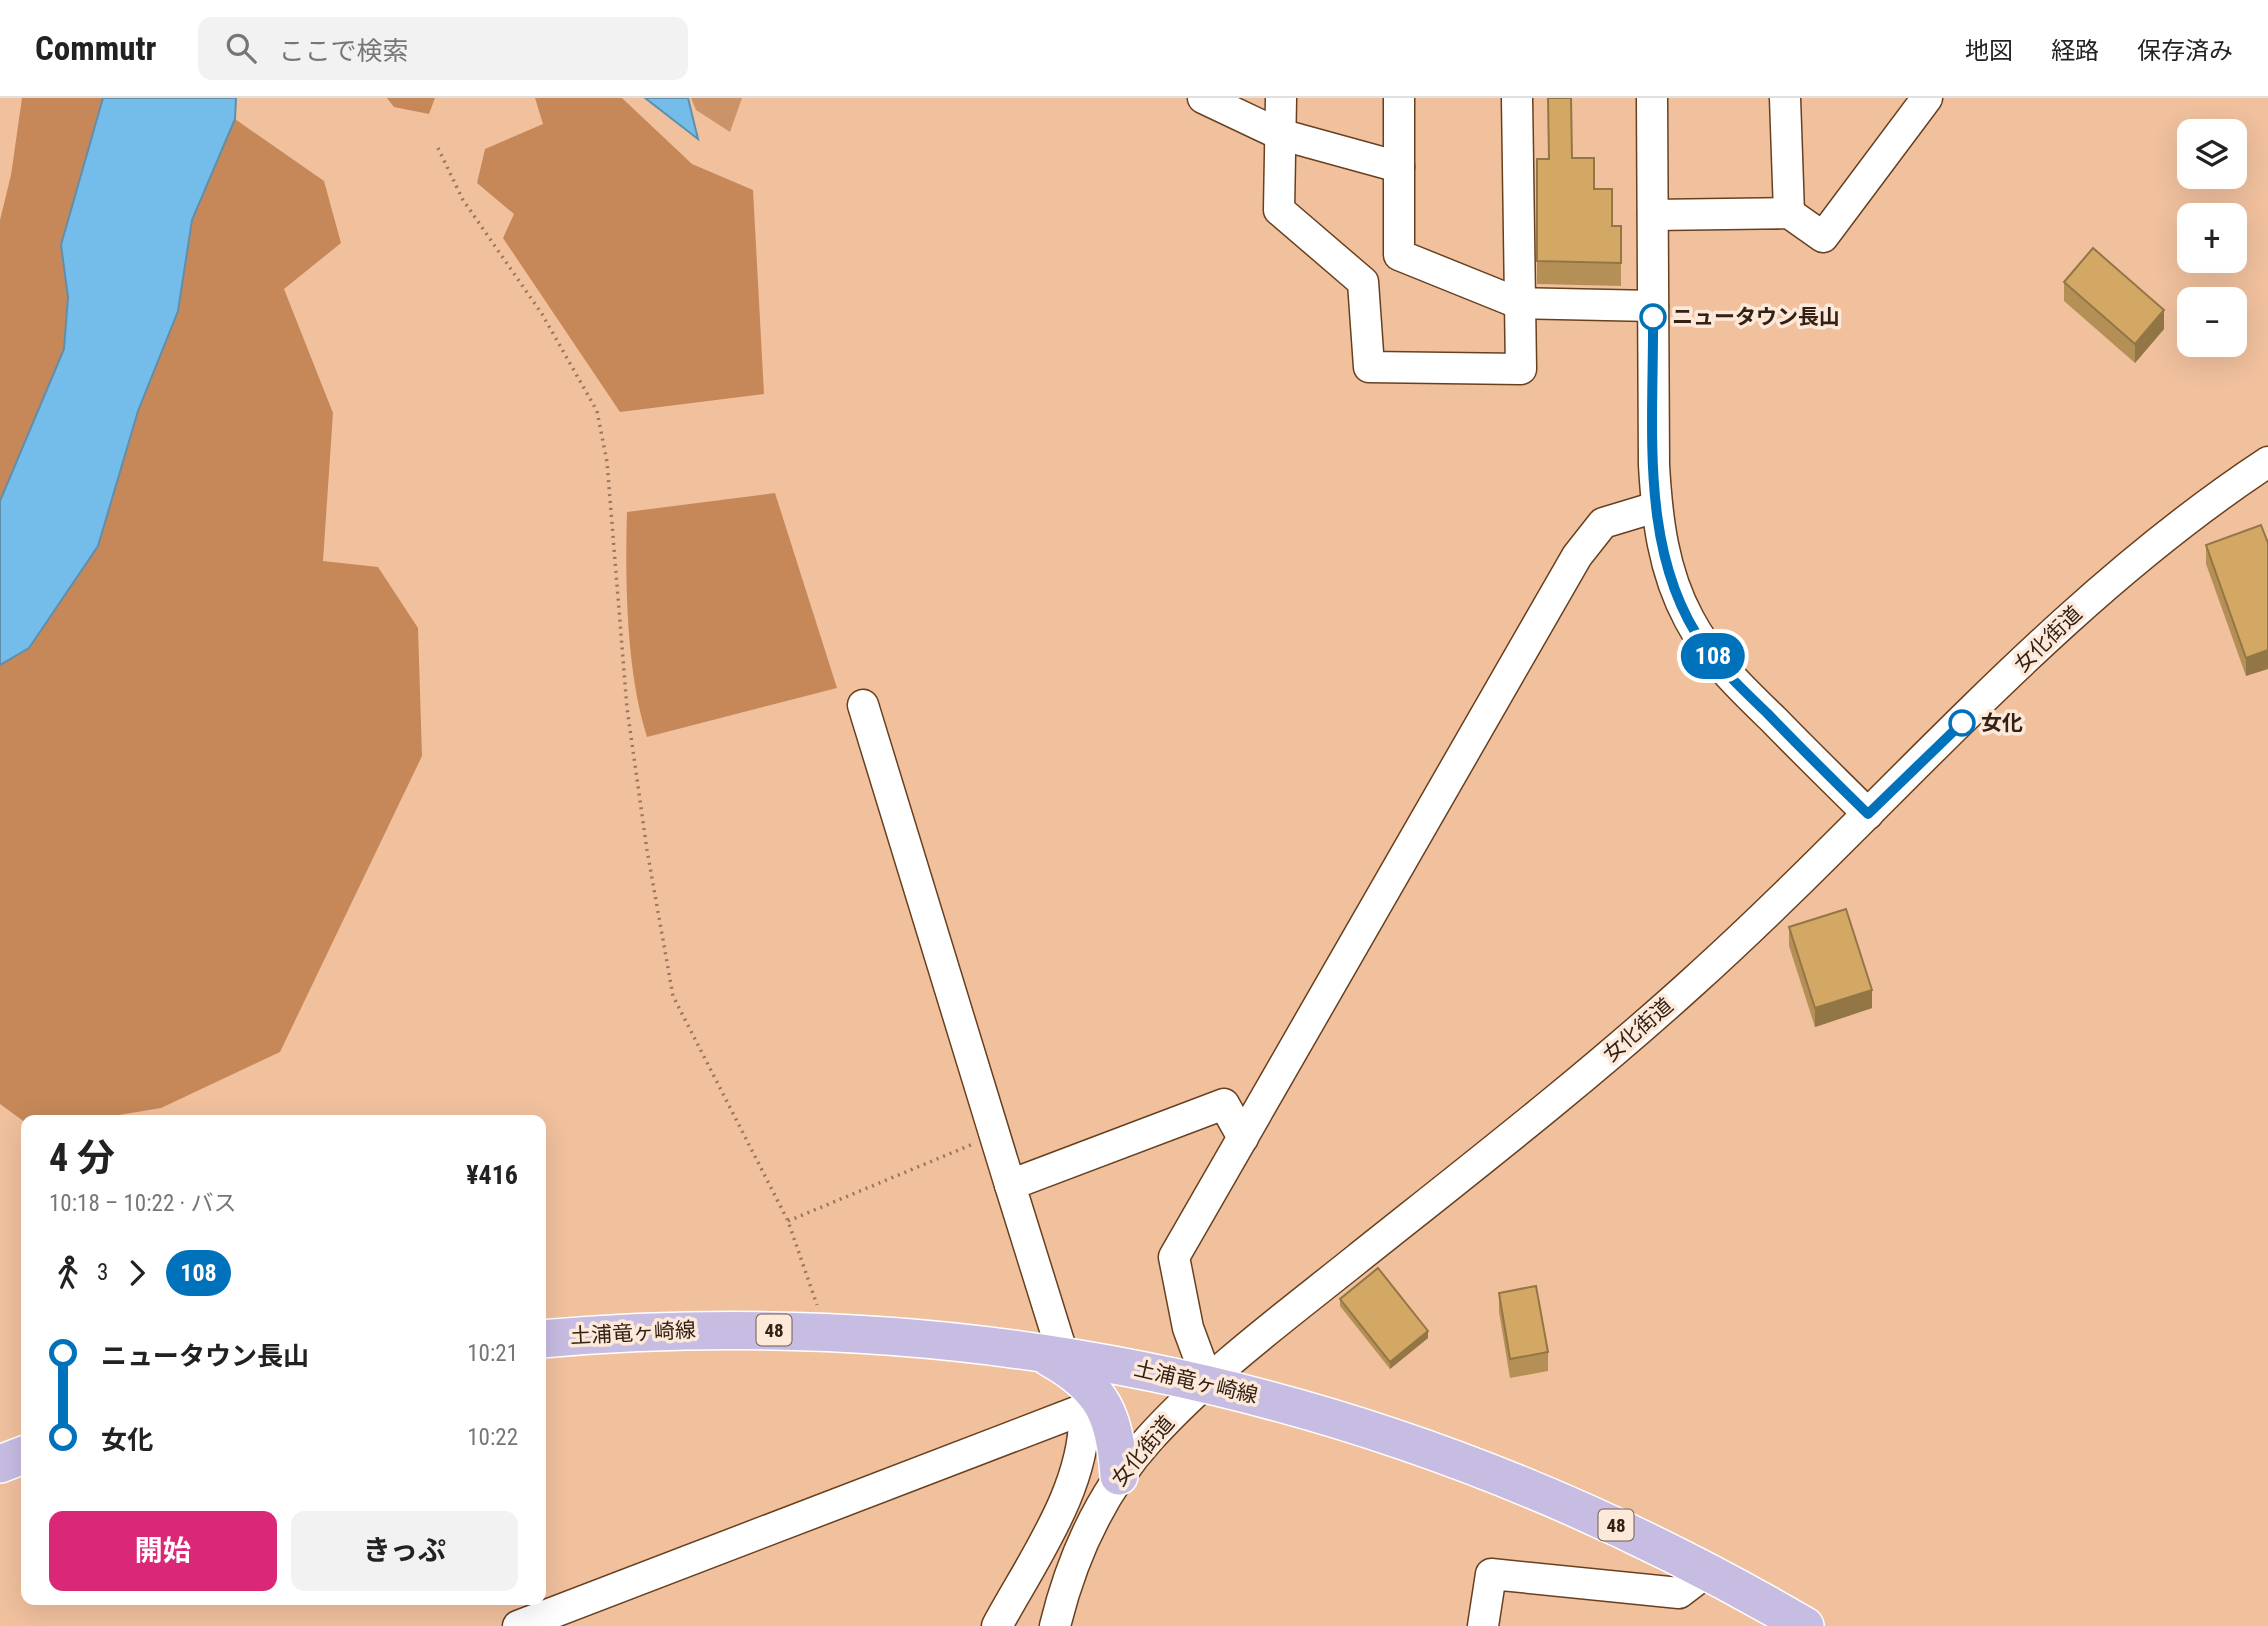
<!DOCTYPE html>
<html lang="ja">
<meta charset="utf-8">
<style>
:root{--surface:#fff;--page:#f2f2f2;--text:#222;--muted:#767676;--line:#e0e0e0;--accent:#db2777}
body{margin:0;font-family:"Roboto Condensed","Noto Sans JP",sans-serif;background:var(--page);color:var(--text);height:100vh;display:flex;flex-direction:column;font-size:26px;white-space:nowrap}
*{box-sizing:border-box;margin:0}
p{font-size:23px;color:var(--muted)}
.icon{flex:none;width:38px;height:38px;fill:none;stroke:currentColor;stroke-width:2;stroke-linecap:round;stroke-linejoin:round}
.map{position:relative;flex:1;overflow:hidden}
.drawer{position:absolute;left:21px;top:1017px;width:525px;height:490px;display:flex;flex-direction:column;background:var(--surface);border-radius:14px;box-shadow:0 7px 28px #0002}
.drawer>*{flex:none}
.badge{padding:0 14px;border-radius:23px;font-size:24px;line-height:46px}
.fabs{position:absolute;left:2177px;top:21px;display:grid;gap:14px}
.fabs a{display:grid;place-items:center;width:70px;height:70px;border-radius:14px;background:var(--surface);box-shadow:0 7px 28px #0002;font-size:35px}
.map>.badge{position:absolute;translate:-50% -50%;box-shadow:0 0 0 4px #fff}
.legs{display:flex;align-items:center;gap:10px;height:77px;padding:0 28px;font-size:23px}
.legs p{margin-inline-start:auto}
.summary{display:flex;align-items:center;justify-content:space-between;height:119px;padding:0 28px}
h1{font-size:38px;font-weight:700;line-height:52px}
.cta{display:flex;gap:14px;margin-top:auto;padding:14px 28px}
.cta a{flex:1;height:80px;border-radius:14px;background:var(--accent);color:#fff;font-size:28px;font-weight:700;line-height:80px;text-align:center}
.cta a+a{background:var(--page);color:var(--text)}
ul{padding:0 28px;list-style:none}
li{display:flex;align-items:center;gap:24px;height:84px;font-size:26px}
li i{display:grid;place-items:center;width:10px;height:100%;margin:0 9px;background:currentColor}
li i::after{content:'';width:18px;height:18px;margin:-9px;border:5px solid;border-radius:50%;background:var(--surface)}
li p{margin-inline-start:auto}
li:first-child i{background:linear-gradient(#0000 50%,currentColor 0)}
li:last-child i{background:linear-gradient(currentColor 50%,#0000 0)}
header{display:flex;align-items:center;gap:42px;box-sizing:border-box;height:98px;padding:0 35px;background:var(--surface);border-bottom:2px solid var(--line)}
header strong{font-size:33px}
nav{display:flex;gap:38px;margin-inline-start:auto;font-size:24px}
.search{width:490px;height:63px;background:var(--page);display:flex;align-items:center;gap:18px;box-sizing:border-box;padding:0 24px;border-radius:14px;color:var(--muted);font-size:26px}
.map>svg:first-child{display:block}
</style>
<header>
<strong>Commutr</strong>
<div class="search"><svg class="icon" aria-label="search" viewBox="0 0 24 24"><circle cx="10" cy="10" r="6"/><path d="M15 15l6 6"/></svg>ここで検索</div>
<nav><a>地図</a><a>経路</a><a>保存済み</a></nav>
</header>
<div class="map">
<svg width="2268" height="1528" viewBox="0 0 2268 1528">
<rect width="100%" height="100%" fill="#f1c19e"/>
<path fill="#cc9368" d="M691,0H742L730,34L696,12Z"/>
<g fill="#c68859">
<path d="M22,0H103L61,147L68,199L64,251L0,403V122L11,77Z"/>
<path d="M387,0H435L429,16L394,9Z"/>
<path d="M535,0H622L692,66L753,92L764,296L620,314L503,140L514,116L477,85L485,51L543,26Z"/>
<path d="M235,21L324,83L341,145L284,191L333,315L323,463L378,469L418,530L422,658L280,954L161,1010L89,1022H26V1025L0,1006V567L30,550L138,313L178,213L192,122Z"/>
<path d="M775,395L837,590L647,639C626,574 625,482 627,414Z"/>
</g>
<g fill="#74bdeb" stroke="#618eaa" stroke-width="2">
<path d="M103,0H236L235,21L192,122L178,213L138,313L98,448L29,550L0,567V403L64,251L68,199L61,147Z"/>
<path d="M645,0H688L698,41Z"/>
</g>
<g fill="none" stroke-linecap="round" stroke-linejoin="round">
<g stroke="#68401f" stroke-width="33">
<g id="minor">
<path d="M1203,0L1279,36L1399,69"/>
<path d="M1281,0L1279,112L1363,184L1369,269L1521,271L1517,0"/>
<path d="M1399,0V157L1518,205L1653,208"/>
<path d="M1652,0L1654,367C1657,420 1663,473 1689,521C1710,561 1742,591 1774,622C1805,654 1837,685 1868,716"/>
<path d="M1785,0L1789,115"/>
<path d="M1653,117L1789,115L1823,139L1927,0"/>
<path d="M863,607L1010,1087"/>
<path d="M1063,1257L1010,1087L1224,1006L1243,1040"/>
<path d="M1208,1284L1188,1230L1174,1159L1577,458L1603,425L1656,409"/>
<path d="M518,1528L1084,1311C1088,1387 1032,1463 997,1528"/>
<path d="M1055,1528C1072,1458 1102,1393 1150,1340C1211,1273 1286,1218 1357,1161C1470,1071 1585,982 1693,884C1884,712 2052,506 2268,364"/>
<path d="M1483,1528L1491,1476L1679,1495L1708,1473"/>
</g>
</g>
<g stroke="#fff" stroke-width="40">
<g id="major">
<path d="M541,1241C993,1202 1414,1299 1805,1528"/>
<path d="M1050,1260C1104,1290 1115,1319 1119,1378"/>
<path d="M0,1366L26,1356"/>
</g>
</g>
<g stroke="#99765d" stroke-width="3.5" stroke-dasharray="2 5" stroke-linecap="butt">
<path d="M438,50L463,102L542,216L597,313L607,364L627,610L647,752L673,898L788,1123L817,1207"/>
<path d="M788,1123L973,1046"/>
</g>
<use href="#minor" stroke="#fff" stroke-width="30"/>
<use href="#major" stroke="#c7bce2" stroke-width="37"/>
</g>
<g fill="#b59056">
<path d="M1572,60L1594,91L1612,128H1621V188L1537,186V61Z"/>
<path d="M2064,184L2164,231L2135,265L2064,203Z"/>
<path d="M2268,445L2246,578L2206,466V447Z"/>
<path d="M1789,829L1872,910L1815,929L1789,848Z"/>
<path d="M1499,1195L1548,1254V1273L1510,1280L1499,1214Z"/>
<path d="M1340,1201L1428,1240L1390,1271L1340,1208Z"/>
</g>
<g fill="#937646">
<path d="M2164,212V231L2135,265V246Z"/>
<path d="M2268,552V571L2246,578V560Z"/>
<path d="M1872,892V910L1815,929V910Z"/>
<path d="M1428,1233V1240L1390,1271V1264Z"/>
</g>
<g fill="#d2a864" stroke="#937646" stroke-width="2">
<path d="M1548,0H1571L1572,60H1594V91H1612V128H1621V165L1537,163V61H1549Z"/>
<path d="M2093,150L2164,212L2135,246L2064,184Z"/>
<path d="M2261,427L2268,445V552L2246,560L2206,447Z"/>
<path d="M1846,811L1872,892L1815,910L1789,829Z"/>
<path d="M1378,1170L1428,1233L1390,1264L1340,1201Z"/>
<path d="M1536,1188L1548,1254L1510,1261L1499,1195Z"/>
</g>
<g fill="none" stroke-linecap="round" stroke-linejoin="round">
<g stroke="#fff" stroke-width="16">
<path id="line-1" d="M1653,219C1654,328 1638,456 1705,549C1723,573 1745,594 1767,615C1800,649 1834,683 1868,716L1962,625"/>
</g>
<use href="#line-1" stroke="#0072bc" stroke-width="10"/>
</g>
<g fill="#fff" stroke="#0072bc" stroke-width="3.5">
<circle cx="1653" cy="219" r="12"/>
<circle cx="1962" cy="625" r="12"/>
</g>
<g text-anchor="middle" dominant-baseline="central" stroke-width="7" stroke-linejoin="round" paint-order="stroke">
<g fill="#fde9da" stroke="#705d4f" stroke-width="2">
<rect x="756.5" y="1216.5" width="35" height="31" rx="5"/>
<rect x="1598.5" y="1411.5" width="35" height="31" rx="5"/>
</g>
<g font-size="19" font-weight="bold" fill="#342114">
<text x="774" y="1232">48</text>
<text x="1616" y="1427">48</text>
</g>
<g font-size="21" font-weight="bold" fill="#342114" stroke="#fde9da" text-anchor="start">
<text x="1672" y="219">ニュータウン長山</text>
<text x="1981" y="625">女化</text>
</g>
<g font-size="21" fill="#342114" stroke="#fde9da">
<text transform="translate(2048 541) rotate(-44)">女化街道</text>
<text transform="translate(1638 932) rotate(-41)">女化街道</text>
<text transform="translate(633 1235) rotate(-3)">土浦竜ヶ崎線</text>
<text transform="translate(1196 1284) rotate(13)">土浦竜ヶ崎線</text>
<text transform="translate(1143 1353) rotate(-50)">女化街道</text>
</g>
</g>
</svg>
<div class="fabs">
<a><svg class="icon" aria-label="layers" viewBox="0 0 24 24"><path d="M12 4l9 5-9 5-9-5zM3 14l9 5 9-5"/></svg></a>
<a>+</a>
<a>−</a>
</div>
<b class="badge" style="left:1713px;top:558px;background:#0072bc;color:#fff">108</b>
<section class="drawer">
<div class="summary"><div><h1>4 分</h1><p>10:18 – 10:22 · バス</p></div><b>¥416</b></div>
<div class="legs"><svg class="icon" aria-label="walk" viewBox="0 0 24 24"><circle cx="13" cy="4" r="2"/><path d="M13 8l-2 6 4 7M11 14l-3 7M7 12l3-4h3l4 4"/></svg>3<svg class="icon" aria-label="forward" viewBox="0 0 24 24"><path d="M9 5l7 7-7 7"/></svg><b class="badge" style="background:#0072bc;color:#fff">108</b></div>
<ul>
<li><i style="color:#0072bc"></i><b>ニュータウン長山</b><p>10:21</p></li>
<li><i style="color:#0072bc"></i><b>女化</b><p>10:22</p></li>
</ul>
<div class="cta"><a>開始</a><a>きっぷ</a></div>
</section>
</div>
